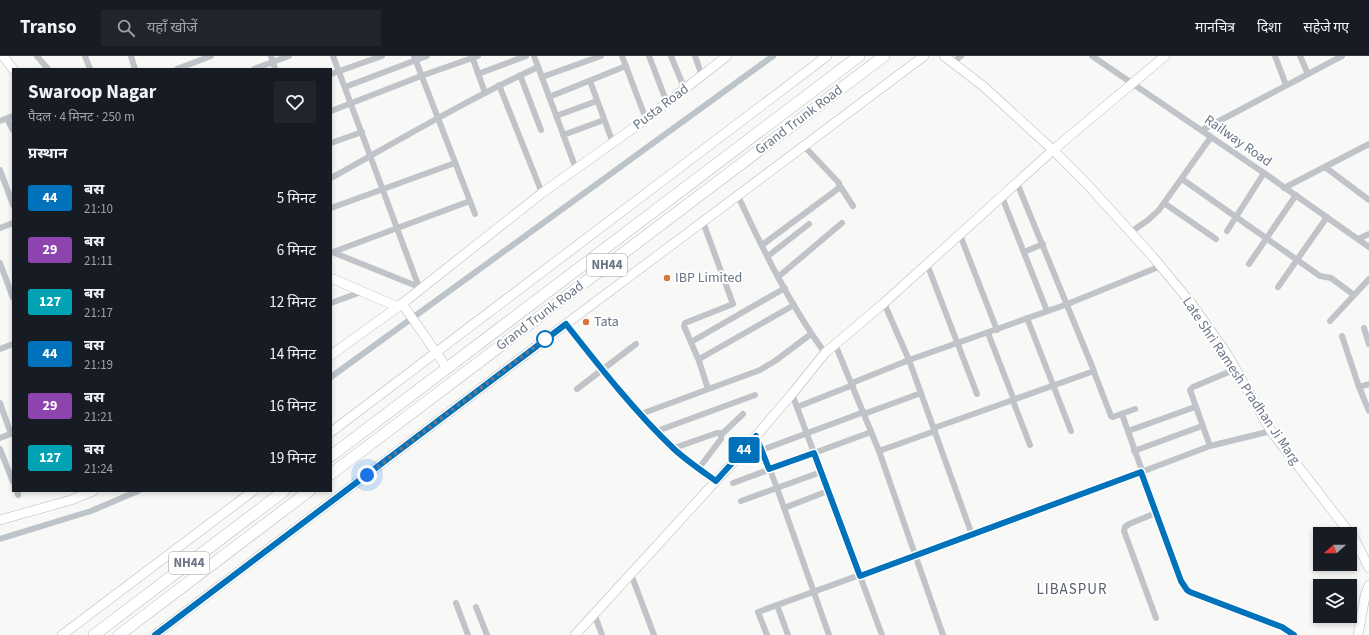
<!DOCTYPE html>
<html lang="hi">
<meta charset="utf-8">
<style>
:root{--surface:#171b24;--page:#20242c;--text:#f1f3f6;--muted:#9ea1a6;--line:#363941}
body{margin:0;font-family:"Source Sans 3","Noto Sans Devanagari",sans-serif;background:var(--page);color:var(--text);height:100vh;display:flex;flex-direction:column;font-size:15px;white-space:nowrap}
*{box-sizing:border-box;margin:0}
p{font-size:13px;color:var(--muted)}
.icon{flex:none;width:22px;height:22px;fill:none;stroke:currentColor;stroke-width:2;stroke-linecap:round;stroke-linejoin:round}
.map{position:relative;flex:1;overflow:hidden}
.drawer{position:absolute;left:12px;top:12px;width:320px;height:424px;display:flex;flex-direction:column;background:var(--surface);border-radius:0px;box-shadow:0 2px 6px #0003}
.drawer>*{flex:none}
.badge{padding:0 8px;border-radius:3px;font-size:14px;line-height:26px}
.needle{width:26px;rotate:249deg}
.buttons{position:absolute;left:1313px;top:471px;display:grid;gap:8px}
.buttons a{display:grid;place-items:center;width:44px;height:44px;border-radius:0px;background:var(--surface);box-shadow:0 2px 6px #0003;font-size:20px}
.you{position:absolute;width:20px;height:20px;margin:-10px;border:3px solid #fff;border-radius:50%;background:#1a73e8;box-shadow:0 0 0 6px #1a73e833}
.map>.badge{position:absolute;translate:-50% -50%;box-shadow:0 0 0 2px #fff}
h2{padding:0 16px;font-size:15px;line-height:36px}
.round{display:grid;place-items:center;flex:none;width:42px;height:42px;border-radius:0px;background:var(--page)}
.overview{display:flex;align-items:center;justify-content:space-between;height:68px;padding:0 16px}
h1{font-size:19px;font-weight:700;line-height:30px}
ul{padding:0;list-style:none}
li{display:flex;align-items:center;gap:12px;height:52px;padding:0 16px}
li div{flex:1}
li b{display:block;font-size:15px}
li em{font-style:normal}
li .badge{min-width:44px;font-weight:700;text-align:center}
header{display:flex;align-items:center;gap:24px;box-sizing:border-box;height:56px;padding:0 20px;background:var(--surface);border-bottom:1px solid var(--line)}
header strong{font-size:19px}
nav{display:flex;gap:22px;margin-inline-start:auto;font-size:14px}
.search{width:280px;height:36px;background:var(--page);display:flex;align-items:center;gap:10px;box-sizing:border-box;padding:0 14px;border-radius:0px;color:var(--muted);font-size:15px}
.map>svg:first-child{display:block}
</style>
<header>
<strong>Transo</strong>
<div class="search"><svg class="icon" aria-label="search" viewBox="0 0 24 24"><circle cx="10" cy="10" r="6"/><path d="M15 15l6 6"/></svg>यहाँ खोजें</div>
<nav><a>मानचित्र</a><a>दिशा</a><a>सहेजे गए</a></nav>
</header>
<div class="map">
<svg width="1369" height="579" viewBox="0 0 1369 579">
<rect width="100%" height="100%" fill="#f8f9f7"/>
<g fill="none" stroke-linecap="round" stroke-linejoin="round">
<g stroke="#bcc4ca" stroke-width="6">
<path d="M331,321L773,0"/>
<path d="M0,483L91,455L138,435"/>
</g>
<g stroke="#b5b9be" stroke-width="10">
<g id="secondary">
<path d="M3,0L13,13"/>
<path d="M944,0L983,30L1053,94L1087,128L1153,201L1191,247L1227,298L1271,375L1355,484L1369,512"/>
<path d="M331,222L398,251"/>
<path d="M331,299L402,248"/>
<path d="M447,312L403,249V247L542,137L646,63L727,0"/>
<path d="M331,376L827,0"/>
<path d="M0,464L71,444L93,435"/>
<path d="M62,579L253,435"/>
<path d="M155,579L566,268L924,0"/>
<path d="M575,579L737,402L792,338L825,297L884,247L1053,94L1165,0"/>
<path d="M1358,579L1365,540L1369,529"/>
</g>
</g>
<g stroke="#b4b7bb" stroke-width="12">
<g id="highway">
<path d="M331,400L859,0"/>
<path d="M331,418L884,0"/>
<path d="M94,579L284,435"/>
<path d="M119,579L309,435"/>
</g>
</g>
<g stroke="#c0c3c8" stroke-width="6">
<path d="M37,0L48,13"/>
<path d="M85,0L90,13"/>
<path d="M131,0L135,13"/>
<path d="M271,0L275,13"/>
<path d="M333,0L420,234"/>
<path d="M414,0L475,158"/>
<path d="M472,0L485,37"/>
<path d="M534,0L576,113"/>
<path d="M622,0L646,63"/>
<path d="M649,0L667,47"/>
<path d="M671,0L685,34"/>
<path d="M695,0L702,20"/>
<path d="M1092,0L1264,117L1369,191"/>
<path d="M1275,0L1286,29"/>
<path d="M1300,0L1308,18"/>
<path d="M952,7L961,0"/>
<path d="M177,13L211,0"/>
<path d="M254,13L289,0"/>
<path d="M331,18L382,0"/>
<path d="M478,18L526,0"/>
<path d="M520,19L541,74"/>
<path d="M542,21L601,0"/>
<path d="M590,25L613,87"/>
<path d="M499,29L542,137"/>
<path d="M345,31L427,0"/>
<path d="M549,41L626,10"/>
<path d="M331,55L421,20L478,0"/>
<path d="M556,60L597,45"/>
<path d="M7,63L13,74"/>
<path d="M0,65L13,60"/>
<path d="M1202,74L1342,0"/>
<path d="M563,79L604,64"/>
<path d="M331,87L362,76"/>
<path d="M1325,111L1369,144"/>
<path d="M0,114L13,149"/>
<path d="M331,122C399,84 467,44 538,11"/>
<path d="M1182,123L1320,220L1331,222L1354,239"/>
<path d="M840,130L853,150"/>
<path d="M1284,132L1369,88"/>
<path d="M738,140C763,194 790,249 825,297"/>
<path d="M1002,141L1047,255"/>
<path d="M1164,147L1216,183"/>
<path d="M331,152L455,107"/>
<path d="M0,172L13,167"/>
<path d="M1227,175L1264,117"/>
<path d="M1131,176L1148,164L1159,154L1211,81"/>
<path d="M960,179L997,274"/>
<path d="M1358,183L1369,178"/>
<path d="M762,189L839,132V127L804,90"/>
<path d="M332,196L419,231"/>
<path d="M333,196L470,145"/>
<path d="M1024,196L1043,188"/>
<path d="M768,200L809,168"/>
<path d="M0,207L13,242"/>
<path d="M927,208L977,338"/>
<path d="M1249,208L1296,139"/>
<path d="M778,221L842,167"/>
<path d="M1278,231L1327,161"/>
<path d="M331,247L361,236"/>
<path d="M884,247L909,304L1065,249L1161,210"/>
<path d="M1027,262L1071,375"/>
<path d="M1330,265L1369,223"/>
<path d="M566,268L610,323L665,384L680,398L716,425"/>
<path d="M1364,272L1369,288"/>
<path d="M988,277L1014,344"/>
<path d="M1342,280L1359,331"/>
<path d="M691,286L785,232"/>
<path d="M835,288L879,395L943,579"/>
<path d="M0,293L13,288"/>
<path d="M699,305L684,270L685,267L733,248L703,166"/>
<path d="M1094,316L1111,360L1113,361L1135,353"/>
<path d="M852,327L909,304L972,479"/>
<path d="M1369,328L1359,331L1369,355"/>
<path d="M577,333L636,288"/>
<path d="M708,333L700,308L699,305L701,302L794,249"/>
<path d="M792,338L882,579"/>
<path d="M1013,345L1030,389"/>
<path d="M0,347L11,378"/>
<path d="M797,351L853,329"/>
<path d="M641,358L760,314L775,305L811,278"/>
<path d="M864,358L921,337"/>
<path d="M1123,361L1181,525L1187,534L1190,536L1282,571L1294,579"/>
<path d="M934,372L1094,315L1017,127"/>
<path d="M657,375L755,339"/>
<path d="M1128,375L1195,351"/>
<path d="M722,378L743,358"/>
<path d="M757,380L777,432L829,579"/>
<path d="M0,382L13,377"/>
<path d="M1210,390L1190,334L1193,331L1236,313"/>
<path d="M674,392L717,377H721V383L699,412"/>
<path d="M0,393L13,426"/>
<path d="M762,394L864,356"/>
<path d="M879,395L935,375"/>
<path d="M1134,395L1202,370"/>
<path d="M733,427L871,376"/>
<path d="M17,435L18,439"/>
<path d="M741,445L821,416"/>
<path d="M784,452L828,435"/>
<path d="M631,518L654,579"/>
<path d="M456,547L468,579"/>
<path d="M777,549L788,579"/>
<path d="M476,551L487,579"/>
<path d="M594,557L602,579"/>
<path d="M1156,562L1124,475L1125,471L1129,468L1156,457"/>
<path d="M767,579L758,556L1075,441L1210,390L1271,375"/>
</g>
<use href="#secondary" stroke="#fff" stroke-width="9"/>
<use href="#highway" stroke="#fff" stroke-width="11"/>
</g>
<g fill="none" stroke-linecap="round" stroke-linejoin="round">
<g stroke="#fff" stroke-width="9">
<path id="line" d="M155,579L566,268C599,310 635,356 674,393C687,405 702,415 716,425L756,380L769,413L814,397L860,520L1141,416L1181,525L1187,534L1190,536L1282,571L1294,579"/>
</g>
<use href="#line" stroke="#0072bc" stroke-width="6"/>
<path stroke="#6a7585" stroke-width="4" stroke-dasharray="0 7.2" d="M367,419L545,283"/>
</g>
<g fill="#d5793a" stroke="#fff" stroke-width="1.5">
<circle cx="667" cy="222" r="4"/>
<circle cx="586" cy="266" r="4"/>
</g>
<circle fill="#fff" stroke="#0072bc" stroke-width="2" cx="545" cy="283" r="8"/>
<g text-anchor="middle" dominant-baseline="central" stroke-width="4" stroke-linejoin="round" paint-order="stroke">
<g fill="#fff" stroke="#979eaa" stroke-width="1">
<rect x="587" y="198" width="40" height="22" rx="3"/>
<rect x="169" y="496" width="40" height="22" rx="3"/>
</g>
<g font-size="13" font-weight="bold" fill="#6a7585">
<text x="607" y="209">NH44</text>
<text x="189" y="507">NH44</text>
</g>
<g font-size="14" fill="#6a7585" stroke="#fff">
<text transform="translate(661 51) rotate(-37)">Pusta Road</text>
<text transform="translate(799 64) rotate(-37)">Grand Trunk Road</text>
<text transform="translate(1238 85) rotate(35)">Railway Road</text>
<text transform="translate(540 260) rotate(-37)">Grand Trunk Road</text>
<text transform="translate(1241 325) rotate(56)">Late Shri Ramesh Pradhan Ji Marg</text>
</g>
<g font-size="14" fill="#6a7585" stroke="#fff" text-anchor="start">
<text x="675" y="222">IBP Limited</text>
<text x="594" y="266">Tata</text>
</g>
<g font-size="15" letter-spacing="1" fill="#585f6b" stroke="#fff">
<text x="1072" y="533">LIBASPUR</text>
</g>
</g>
</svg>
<div class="buttons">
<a><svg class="needle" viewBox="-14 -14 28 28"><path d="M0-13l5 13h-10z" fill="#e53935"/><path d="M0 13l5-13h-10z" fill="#9ea1a6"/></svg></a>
<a><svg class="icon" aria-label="layers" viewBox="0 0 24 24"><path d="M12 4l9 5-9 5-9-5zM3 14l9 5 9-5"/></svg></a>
</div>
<div class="you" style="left:367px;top:419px"></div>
<b class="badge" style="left:744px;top:394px;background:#0072bc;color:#fff">44</b>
<section class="drawer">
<div class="overview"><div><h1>Swaroop Nagar</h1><p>पैदल · 4 मिनट · 250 m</p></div><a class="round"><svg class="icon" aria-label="heart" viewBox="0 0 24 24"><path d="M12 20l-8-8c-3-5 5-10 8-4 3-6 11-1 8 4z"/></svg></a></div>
<h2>प्रस्थान</h2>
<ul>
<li><span class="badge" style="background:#0072bc;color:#fff">44</span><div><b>बस</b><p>21:10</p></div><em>5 मिनट</em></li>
<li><span class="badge" style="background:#8e44ad;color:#fff">29</span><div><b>बस</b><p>21:11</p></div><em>6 मिनट</em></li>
<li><span class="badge" style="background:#00a3b4;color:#fff">127</span><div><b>बस</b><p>21:17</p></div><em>12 मिनट</em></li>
<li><span class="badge" style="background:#0072bc;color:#fff">44</span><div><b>बस</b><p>21:19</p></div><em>14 मिनट</em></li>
<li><span class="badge" style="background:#8e44ad;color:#fff">29</span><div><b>बस</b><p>21:21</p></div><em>16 मिनट</em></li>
<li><span class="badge" style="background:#00a3b4;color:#fff">127</span><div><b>बस</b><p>21:24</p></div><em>19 मिनट</em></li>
</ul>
</section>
</div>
